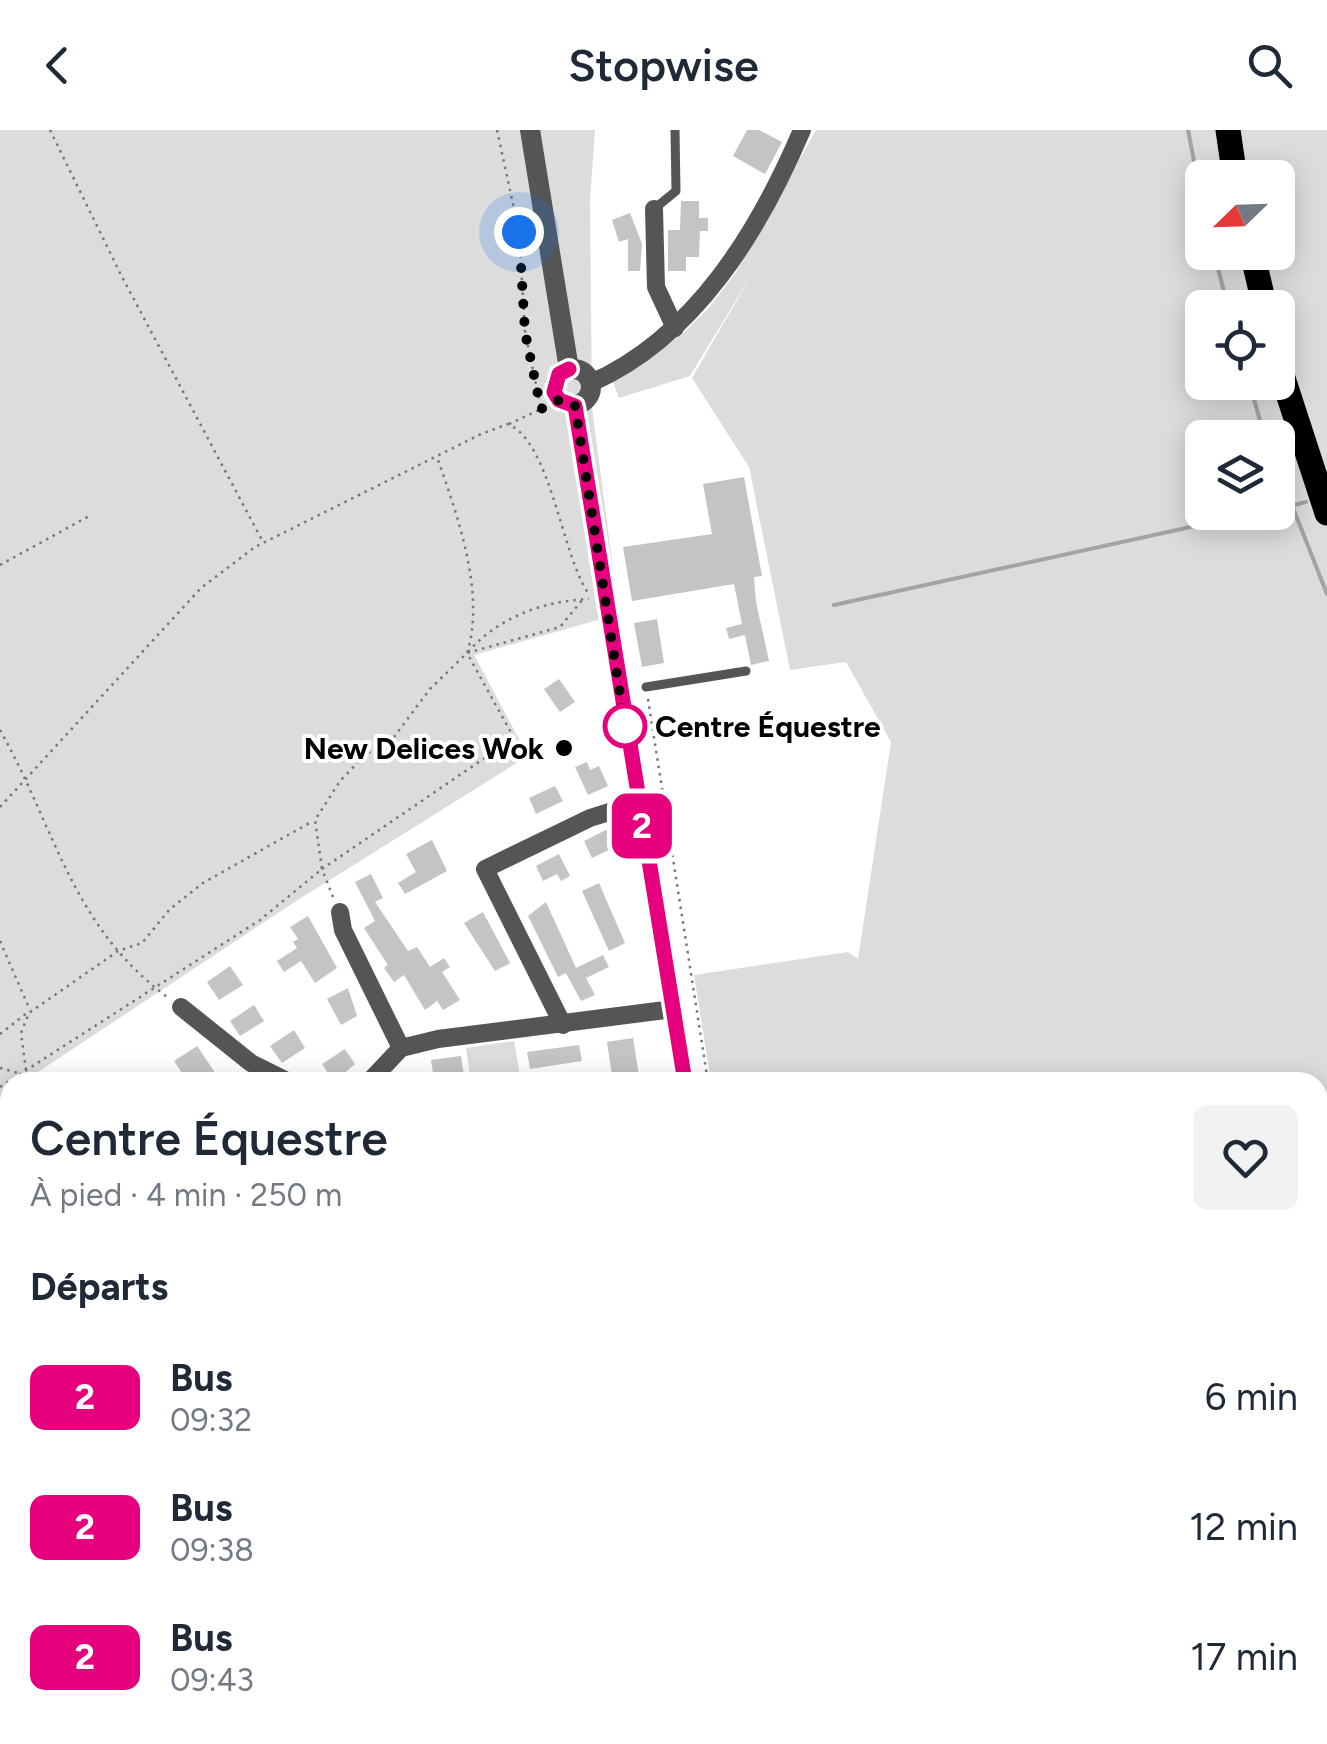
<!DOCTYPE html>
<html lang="fr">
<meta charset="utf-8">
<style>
:root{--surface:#fff;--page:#f2f2f3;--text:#1f2937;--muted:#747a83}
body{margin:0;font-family:Figtree,sans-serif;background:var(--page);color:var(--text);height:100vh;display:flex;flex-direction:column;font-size:38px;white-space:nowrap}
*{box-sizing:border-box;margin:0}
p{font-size:32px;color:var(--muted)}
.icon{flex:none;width:55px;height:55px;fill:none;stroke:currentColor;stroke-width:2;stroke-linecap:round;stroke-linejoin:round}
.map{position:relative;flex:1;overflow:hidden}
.details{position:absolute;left:0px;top:942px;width:1328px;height:672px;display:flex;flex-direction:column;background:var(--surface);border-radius:30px 30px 0 0;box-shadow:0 5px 25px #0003}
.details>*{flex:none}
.badge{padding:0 20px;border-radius:15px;font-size:35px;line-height:65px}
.needle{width:65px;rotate:247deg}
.buttons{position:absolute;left:1185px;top:30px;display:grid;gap:20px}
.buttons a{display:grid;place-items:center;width:110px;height:110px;border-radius:15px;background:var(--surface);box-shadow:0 5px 25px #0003;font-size:50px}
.you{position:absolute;width:50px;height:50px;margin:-25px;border:8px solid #fff;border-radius:50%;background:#1a73e8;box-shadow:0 0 0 15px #1a73e833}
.map>.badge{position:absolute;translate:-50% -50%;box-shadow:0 0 0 5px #fff}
h2{padding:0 30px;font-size:38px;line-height:90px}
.round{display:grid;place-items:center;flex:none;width:105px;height:105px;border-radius:15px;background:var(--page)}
.summary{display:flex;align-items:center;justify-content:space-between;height:170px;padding:0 30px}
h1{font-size:48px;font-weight:600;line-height:75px}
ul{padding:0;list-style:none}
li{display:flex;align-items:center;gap:30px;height:130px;padding:0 30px}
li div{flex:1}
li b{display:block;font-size:38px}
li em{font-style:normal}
li .badge{min-width:110px;font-weight:700;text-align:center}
header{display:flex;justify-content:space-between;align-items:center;height:130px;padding:0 30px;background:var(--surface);font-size:45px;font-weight:600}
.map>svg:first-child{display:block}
</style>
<header><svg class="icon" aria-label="back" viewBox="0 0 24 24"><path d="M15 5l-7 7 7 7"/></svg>Stopwise<svg class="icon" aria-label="search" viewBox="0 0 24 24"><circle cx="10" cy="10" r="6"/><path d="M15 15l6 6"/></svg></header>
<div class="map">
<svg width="1327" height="1614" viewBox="0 0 1327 1614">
<rect width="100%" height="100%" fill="#fff"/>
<g fill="#dcdcdc" fill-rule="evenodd">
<path d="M0,0H595L590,71L592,278L619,484L474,525L528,626L293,773L23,952H10V961L0,968Z"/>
<path d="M816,0H1327V1614H812L810,1605H1318V952H711L694,845L848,822L858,829L891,612L846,532L790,540L749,337L692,248L752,144L690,246L619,268L613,252L681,205L708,179L736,142ZM1202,48H1278V122H1202ZM1202,178H1278V252H1202ZM1202,308H1278V382H1202Z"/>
<path d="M514,911L521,952H471L466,918Z"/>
</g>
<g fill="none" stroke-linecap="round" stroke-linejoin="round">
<g stroke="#a3a3a3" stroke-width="4">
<path d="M1188,0L1202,72"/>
<path d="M1214,122L1228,178"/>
<path d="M1249,252L1265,308"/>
<path d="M1278,340L1327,464"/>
<path d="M1278,379L1306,372"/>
<path d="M834,475L1259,382"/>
</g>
</g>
<g fill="#c4c4c4">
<path d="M747,0H759L782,12L765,44L733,26Z"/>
<path d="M681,71H699V88H708V101H700L699,127H686V141H668V100H680Z"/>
<path d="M630,83L642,114L640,141H628V109L619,112L612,90Z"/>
<path d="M744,347L762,446L754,447L756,472L769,531L751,535L745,505L729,509L726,498L742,494L734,454L632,471L623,417L712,404L703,354Z"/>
<path d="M657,489L664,533L642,537L634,493Z"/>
<path d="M559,549L575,572L560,582L544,559Z"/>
<path d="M587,632L590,640L599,636L608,656L588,665L575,637Z"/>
<path d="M555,656L563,671L536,684L529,668Z"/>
<path d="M608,699L617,716L592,728L584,711Z"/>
<path d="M432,710L447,741L405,764L398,753L416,742L406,724Z"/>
<path d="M559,724L570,746L561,751L557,744L543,751L536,736Z"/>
<path d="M371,744L383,768L375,772L408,821L417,817L430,837L444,828L450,837L442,842L460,870L443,880L437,871L425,880L404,845L394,852L384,838L388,835L364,798L375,791L355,752Z"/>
<path d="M599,753L625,813L609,821L582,761Z"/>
<path d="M546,772L576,838L603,825L609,837L586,848L595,865L581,871L566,843L558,847L528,786Z"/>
<path d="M483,782L510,833L495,841L464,793Z"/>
<path d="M308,786L337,838L315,853L301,831L284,842L277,831L297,818L293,812L298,809L290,797Z"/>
<path d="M230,836L243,855L219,870L207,852Z"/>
<path d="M348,858L357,886L341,895L327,869Z"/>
<path d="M254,875L264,891L240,906L230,891Z"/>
<path d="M294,900L305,918L282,933L270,916Z"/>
<path d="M633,908L640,952H613L607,912Z"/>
<path d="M579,915L582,931L530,939L527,922Z"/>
<path d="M197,916L202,923L221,952H188L174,931Z"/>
<path d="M345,919L355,934L334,952L322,934Z"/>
<path d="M461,926L464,945L434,950L431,930Z"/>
</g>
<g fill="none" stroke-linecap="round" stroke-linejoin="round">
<g stroke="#777" stroke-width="2.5" stroke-dasharray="2.5 5" stroke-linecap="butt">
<path d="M50,0L121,145L263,412"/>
<path d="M497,0L519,102L525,201L541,279"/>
<path d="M509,294L556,272"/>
<path d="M0,435L91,385"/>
<path d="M468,522C499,487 543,471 589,469"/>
<path d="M648,569L708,952"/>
<path d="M0,600C56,699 71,797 170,869"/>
<path d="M0,677L201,458L255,417L481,304L508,294C551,313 561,422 588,463"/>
<path d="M333,767L322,739L514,608L467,523C486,464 457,384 437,327"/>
<path d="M0,811L30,880"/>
<path d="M0,904L27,883"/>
<path d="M0,938L22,944L30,952"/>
<path d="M26,940L21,903L29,883L118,821L142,813L170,779L203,753L313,691"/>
<path d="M0,957L260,790L322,739L315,690L340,651L365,625L394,607L430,559L467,523L560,497L583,469"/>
<path d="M0,1194L10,1210"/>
<path d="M677,1605L678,1614"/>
<path d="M808,1605L809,1614"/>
</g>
<g stroke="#555" stroke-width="9">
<path d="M654,79L676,61L675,0"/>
<path d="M646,557L746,541"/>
<path d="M0,1493L10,1490"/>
</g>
<g stroke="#555" stroke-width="18">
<path d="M654,79L656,157L675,198"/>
<path d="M591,253C695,207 759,101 802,0"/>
<path d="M340,782L343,800L401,918"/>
<path d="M181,877L251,933L289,952"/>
<path d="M563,895L485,739L590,688L638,673"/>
<path d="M369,952L401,918L438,909L673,879"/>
<path d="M0,1127L10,1121"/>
<path d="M0,1313L10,1317"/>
<path d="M236,1605L237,1614"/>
<path d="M356,1605L358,1614"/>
<path d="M511,1605L512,1614"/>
<path d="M52,1614L56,1605"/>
</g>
<g stroke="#555" stroke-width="20">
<path d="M530,0L569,239"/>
<circle cx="573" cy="257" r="18"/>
<path d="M575,276L685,952"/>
<path d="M784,1605L785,1614"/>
</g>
<g stroke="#000" stroke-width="25">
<path d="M1228,0L1235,48"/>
<path d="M1252,122L1265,178"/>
<path d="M1278,233L1327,383"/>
</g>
</g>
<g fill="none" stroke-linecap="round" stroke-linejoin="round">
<g stroke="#fff" stroke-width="22">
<path id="line" d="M569,239L559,244L554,262L559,270L575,276L685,952"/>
</g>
<use href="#line" stroke="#e6007e" stroke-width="15"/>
<path stroke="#000" stroke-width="10" stroke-dasharray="0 18" d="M519,102L525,202L541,279L559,270L575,276L625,596"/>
</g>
<circle fill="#fff" stroke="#e6007e" stroke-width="5" cx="625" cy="596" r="20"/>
<circle fill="#000" stroke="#fff" stroke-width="4" cx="564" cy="618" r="10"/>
<g text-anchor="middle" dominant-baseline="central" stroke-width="8" stroke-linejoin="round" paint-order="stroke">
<g font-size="30" font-weight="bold" fill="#000" stroke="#fff" text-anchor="start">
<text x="655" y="596">Centre Équestre</text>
</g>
<g font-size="30" font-weight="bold" fill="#000" stroke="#fff" text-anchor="end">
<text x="544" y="618">New Delices Wok</text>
</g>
</g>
</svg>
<div class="buttons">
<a><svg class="needle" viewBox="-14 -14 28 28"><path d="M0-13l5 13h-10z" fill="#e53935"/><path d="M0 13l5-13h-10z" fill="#747a83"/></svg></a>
<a><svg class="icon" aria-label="locate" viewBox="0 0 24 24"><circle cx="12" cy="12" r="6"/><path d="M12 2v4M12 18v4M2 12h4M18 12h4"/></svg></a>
<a><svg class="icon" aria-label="layers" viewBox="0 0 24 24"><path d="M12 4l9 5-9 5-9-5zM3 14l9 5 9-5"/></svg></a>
</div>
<div class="you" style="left:519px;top:102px"></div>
<b class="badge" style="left:642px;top:696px;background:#e6007e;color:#fff">2</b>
<section class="details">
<div class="summary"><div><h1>Centre Équestre</h1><p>À pied · 4 min · 250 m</p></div><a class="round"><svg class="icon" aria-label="heart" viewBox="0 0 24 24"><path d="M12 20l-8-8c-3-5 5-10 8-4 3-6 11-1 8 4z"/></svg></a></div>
<h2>Départs</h2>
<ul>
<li><span class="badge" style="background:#e6007e;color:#fff">2</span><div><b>Bus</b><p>09:32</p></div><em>6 min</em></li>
<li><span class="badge" style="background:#e6007e;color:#fff">2</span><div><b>Bus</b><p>09:38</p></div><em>12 min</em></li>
<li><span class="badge" style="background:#e6007e;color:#fff">2</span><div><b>Bus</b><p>09:43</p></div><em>17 min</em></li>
</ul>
</section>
</div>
